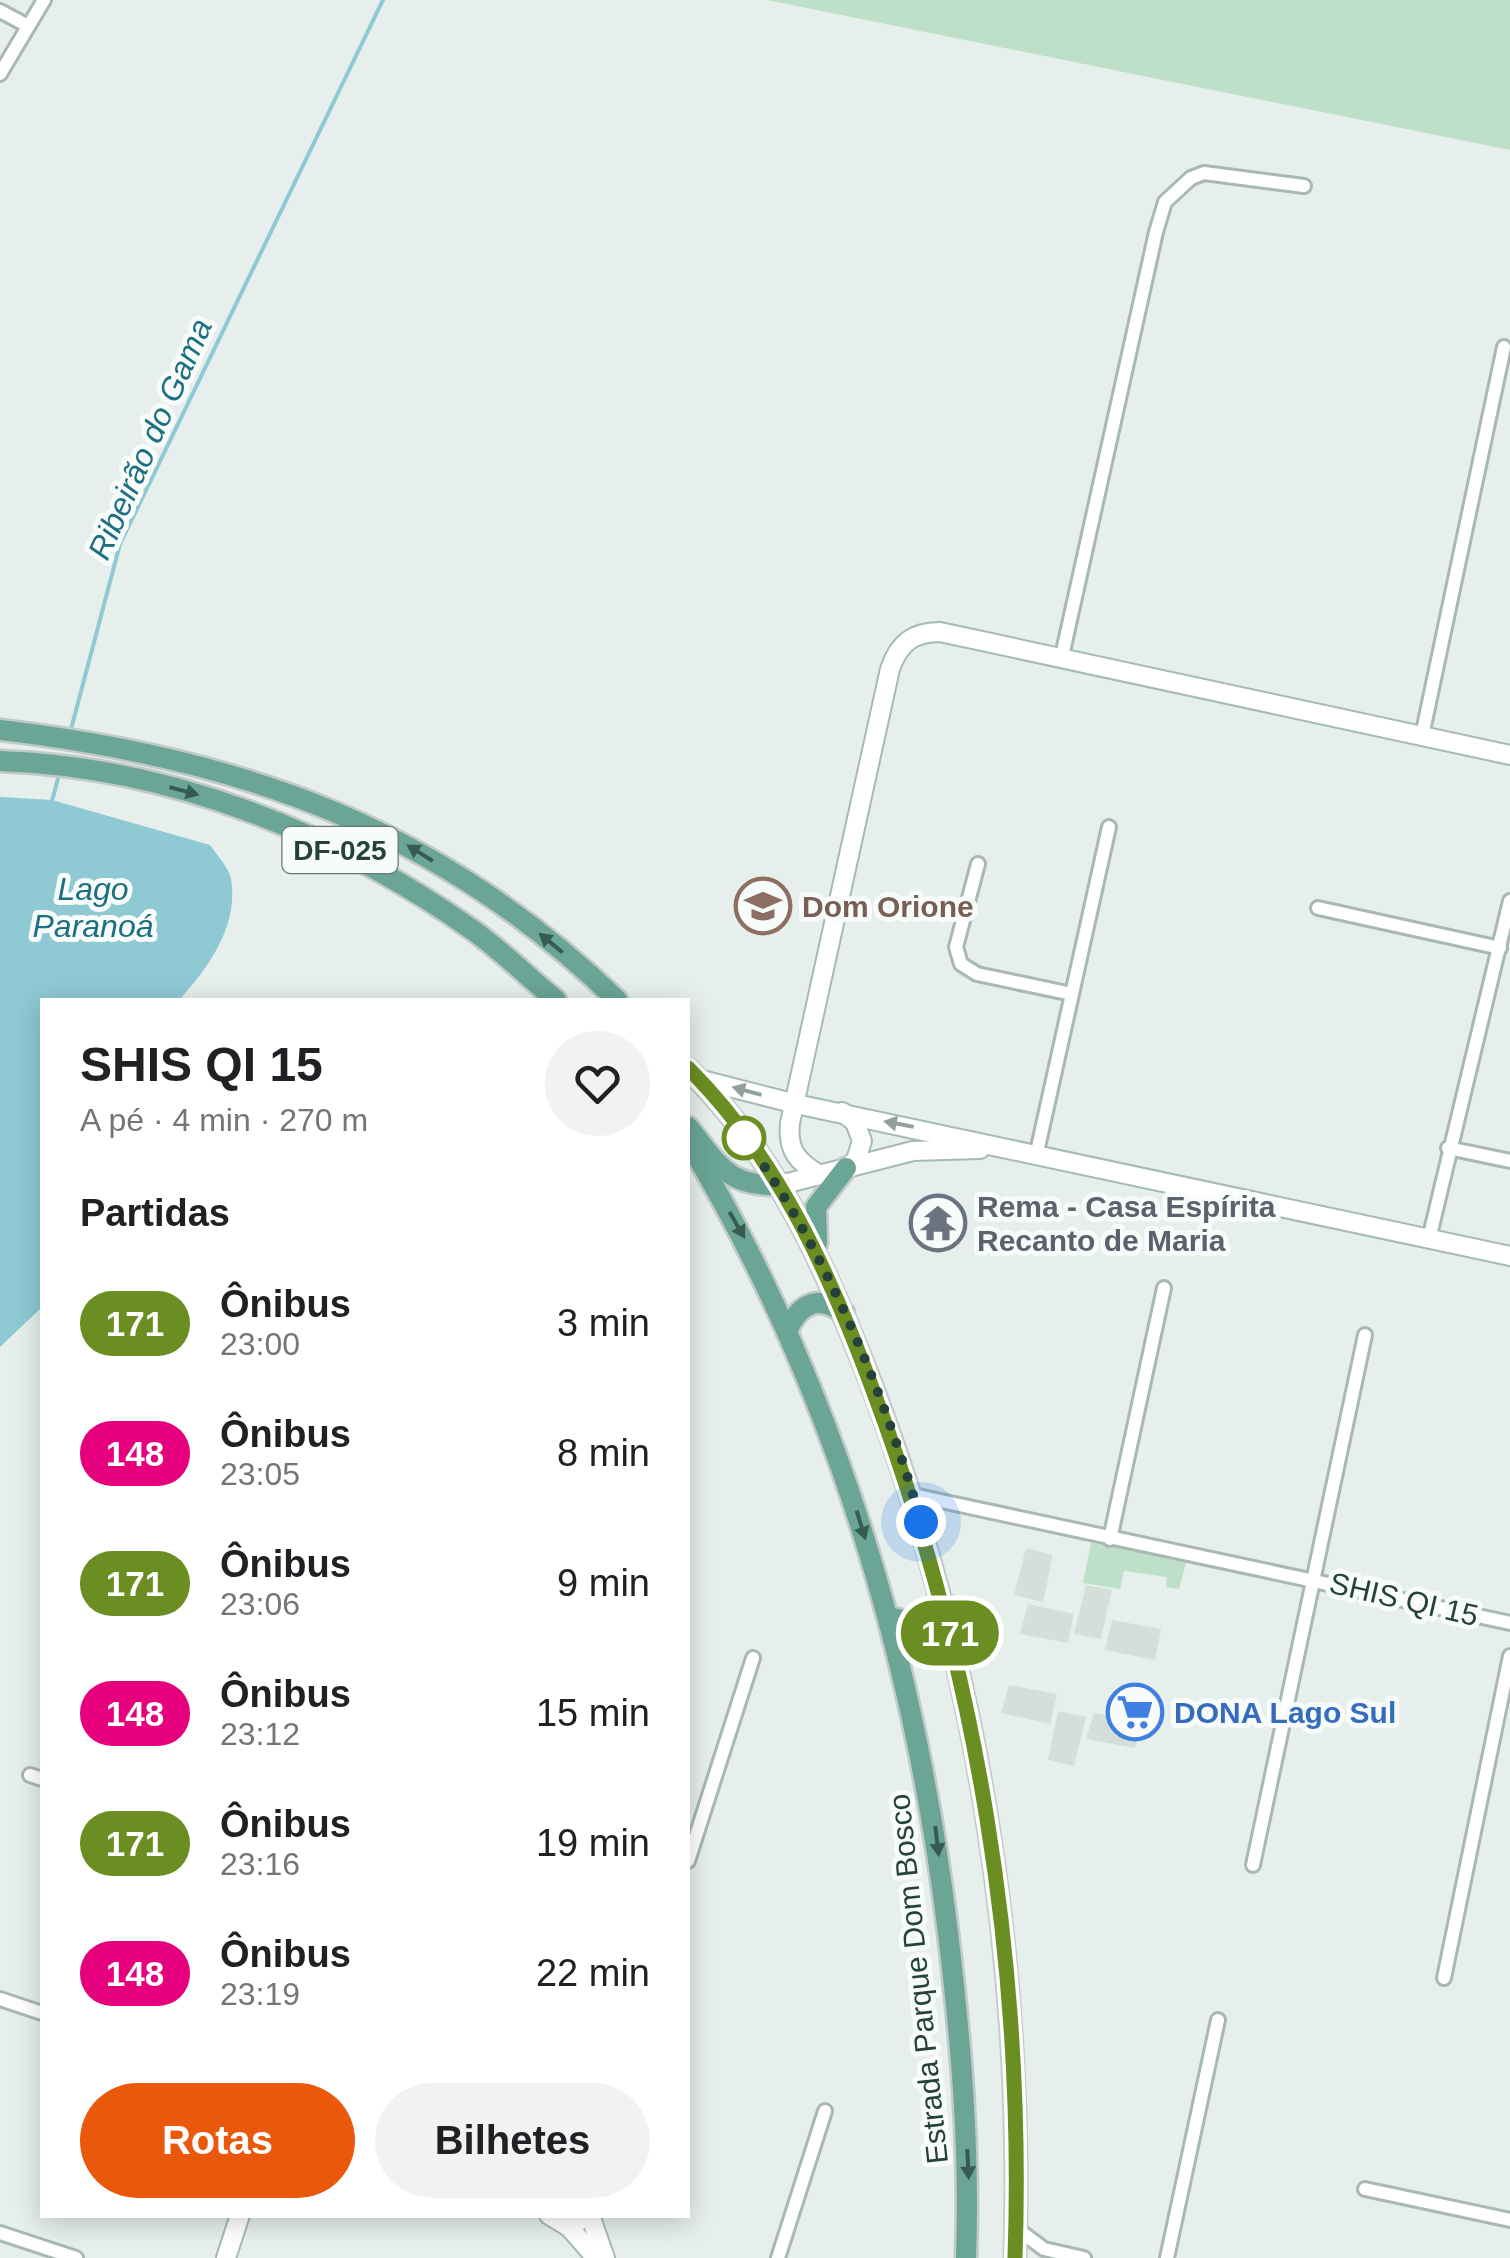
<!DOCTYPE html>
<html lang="pt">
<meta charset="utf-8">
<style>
:root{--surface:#fff;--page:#f2f2f2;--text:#202124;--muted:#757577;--accent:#ea580c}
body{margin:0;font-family:Arial,sans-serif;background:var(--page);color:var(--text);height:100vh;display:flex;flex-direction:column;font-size:38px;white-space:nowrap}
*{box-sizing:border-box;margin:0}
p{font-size:32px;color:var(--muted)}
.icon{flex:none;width:55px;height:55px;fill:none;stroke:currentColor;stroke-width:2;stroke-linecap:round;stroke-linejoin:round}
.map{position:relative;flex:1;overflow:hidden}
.panel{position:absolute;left:40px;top:998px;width:650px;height:1220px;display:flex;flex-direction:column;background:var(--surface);border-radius:0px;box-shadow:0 5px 25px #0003}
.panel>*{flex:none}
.badge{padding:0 20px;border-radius:32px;font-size:35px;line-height:65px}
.you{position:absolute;width:50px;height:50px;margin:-25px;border:8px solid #fff;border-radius:50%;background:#1a73e8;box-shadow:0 0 0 15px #1a73e833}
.map>.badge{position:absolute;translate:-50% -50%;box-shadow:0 0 0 5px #fff}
h2{padding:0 40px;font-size:38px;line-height:90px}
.round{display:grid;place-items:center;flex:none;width:105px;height:105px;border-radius:52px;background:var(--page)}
.overview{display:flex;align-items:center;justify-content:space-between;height:170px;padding:0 40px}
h1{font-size:48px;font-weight:700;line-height:75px}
.button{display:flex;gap:20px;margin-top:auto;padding:20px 40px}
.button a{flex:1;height:115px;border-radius:60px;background:var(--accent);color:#fff;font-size:40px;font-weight:700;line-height:115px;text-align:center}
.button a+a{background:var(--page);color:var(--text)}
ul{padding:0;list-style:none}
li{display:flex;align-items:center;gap:30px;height:130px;padding:0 40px}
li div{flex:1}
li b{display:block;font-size:38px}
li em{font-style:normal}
li .badge{min-width:110px;font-weight:700;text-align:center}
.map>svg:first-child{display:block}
</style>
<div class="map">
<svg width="1510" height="2258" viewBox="0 0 1510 2258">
<rect width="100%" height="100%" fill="#e6efeb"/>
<g fill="#d4dfda">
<path d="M1026,1548L1053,1555L1043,1602L1014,1595Z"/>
<path d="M1086,1585L1112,1590L1101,1639L1074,1634Z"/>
<path d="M1028,1604L1074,1614L1068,1643L1020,1634Z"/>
<path d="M1112,1620L1161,1629L1155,1660L1105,1650Z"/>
<path d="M1009,1685L1057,1694L1050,1724L1001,1713Z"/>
<path d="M1058,1711L1086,1717L1074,1766L1048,1760Z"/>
<path d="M1094,1713L1141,1721L1135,1748L1086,1739Z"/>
</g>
<g fill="#bfe0c8">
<path d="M767,0H1510V150Z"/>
<path d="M1091,1543L1187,1559L1179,1589L1166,1587L1167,1577L1124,1571L1120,1589L1083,1583Z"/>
</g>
<path fill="#8ec9d4" d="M0,797L52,800L210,845C216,854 229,868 231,879C239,926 208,968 179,1000H42V1307L0,1347Z"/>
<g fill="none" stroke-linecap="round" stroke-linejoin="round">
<g stroke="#8ec9d4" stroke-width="4">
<path d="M70,733L120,544L383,0"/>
<path d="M52,801L60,771"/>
</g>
<g stroke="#a8b8b2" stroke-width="18">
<g id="street">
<path d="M0,11L28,26"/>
<path d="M0,74L44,0"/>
<path d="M1062,656L1156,232L1165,202L1191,178L1204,173L1304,186"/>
<path d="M1422,736L1504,347"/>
<path d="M978,864L956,947L961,964L977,974L1072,994"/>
<path d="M1318,908L1500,948"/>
<path d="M1448,1148L1510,1161"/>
<path d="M1037,1152L1109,827"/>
<path d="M1429,1239L1510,901"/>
<path d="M913,1495L1510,1623"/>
<path d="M1110,1539L1164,1288"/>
<path d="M30,1775L42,1779"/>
<path d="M688,1861L753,1658"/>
<path d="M1253,1865L1365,1335"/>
<path d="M1444,1978L1510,1656"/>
<path d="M0,1999L42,2013"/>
<path d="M1365,2189L1510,2220"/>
<path d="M1016,2228L1044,2249L1084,2258"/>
<path d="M0,2233L76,2258"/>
<path d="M778,2258L825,2111"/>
<path d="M1167,2258L1218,2020"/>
</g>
</g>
<g stroke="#a4bbb3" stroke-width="22">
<g id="secondary">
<path d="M698,1079L796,1104L1510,1256"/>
<path d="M842,1112L855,1122L862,1141L856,1160L847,1168"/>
<path d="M820,1175C798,1162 787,1151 790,1123L890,669C899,643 913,632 940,632L1510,755"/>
<path d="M780,1185L913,1151L980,1149"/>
<path d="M549,2215L569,2227L589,2215"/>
<path d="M590,2215L605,2258"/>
<path d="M569,2227L596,2258"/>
<path d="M226,2258L240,2215"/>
</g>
</g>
<g stroke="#c2cac8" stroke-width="25">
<g id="primary">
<path d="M0,730C241,758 439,828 617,1000"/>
<path d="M0,761C171,767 336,833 474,931C503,952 529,978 556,1000"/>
<path d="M688,1069C777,1155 828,1272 872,1386C977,1663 1024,1961 1015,2258"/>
<path d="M688,1127C719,1164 726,1187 780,1185"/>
<path d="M688,1141C833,1384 914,1654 948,1933C961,2041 970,2149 966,2258"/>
<path d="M817,1243L816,1207L846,1168"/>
<path d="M788,1329C801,1302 819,1295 844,1313"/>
<path d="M888,1617L922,1624L938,1614L944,1603"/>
</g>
</g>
<use href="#street" stroke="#fff" stroke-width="12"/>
<use href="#secondary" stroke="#fff" stroke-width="18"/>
<use href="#primary" stroke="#6aa596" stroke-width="20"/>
</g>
<defs><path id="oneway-solid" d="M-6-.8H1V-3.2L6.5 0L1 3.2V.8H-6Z" transform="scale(2.5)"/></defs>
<g fill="#365b51">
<use href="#oneway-solid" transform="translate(184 791) rotate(15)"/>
<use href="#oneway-solid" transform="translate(420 853) rotate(-148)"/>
<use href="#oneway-solid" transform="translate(551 943) rotate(-141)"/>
<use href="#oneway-solid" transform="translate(737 1225) rotate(60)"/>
<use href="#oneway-solid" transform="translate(861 1525) rotate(73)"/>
<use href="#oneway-solid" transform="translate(937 1841) rotate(83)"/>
<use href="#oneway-solid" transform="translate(968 2164) rotate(87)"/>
</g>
<g fill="#92a09c">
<use href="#oneway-solid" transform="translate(747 1091) rotate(-165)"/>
<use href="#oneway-solid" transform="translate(899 1124) rotate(-169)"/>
</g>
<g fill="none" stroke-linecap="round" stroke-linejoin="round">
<g stroke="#fff" stroke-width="22">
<path id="line" d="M688,1068C778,1157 831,1276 874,1393C977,1668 1025,1964 1015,2258"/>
</g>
<use href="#line" stroke="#6b8e23" stroke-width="15"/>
<path stroke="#24423a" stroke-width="10" stroke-dasharray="0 18" d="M744,1138C824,1244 885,1395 921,1522"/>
</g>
<defs>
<g id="school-ring" transform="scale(2.875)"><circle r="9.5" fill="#f7fbf9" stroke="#8d6e63" stroke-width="1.5"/><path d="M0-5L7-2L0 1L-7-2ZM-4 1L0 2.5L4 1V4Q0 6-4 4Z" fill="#8d6e63"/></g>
<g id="temple-ring" transform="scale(2.875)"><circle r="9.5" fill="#f7fbf9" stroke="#6b7280" stroke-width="1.5"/><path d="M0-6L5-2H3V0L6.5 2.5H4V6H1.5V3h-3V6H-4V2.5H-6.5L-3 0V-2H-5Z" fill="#6b7280"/></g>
<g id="supermarket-ring" transform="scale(2.875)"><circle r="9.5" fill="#f7fbf9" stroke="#3f7fe0" stroke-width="1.5"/><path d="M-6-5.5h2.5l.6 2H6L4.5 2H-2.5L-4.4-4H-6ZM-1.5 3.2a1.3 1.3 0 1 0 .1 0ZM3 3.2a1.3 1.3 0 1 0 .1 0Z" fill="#3f7fe0"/></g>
</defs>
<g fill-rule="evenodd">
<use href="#school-ring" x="763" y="906"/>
<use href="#temple-ring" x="938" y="1223"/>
<use href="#supermarket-ring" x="1135" y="1712"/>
</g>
<circle fill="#fff" stroke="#6b8e23" stroke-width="5" cx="744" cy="1138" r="20"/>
<g text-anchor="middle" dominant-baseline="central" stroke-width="10" stroke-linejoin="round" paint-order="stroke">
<rect fill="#f7fbf9" stroke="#637a73" stroke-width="2.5" x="282.5" y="827" width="115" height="46" rx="8"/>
<g font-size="28" font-weight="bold" fill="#24423a">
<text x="340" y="850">DF-025</text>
</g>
<g font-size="30" font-weight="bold" fill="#785e54" stroke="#f7fbf9" text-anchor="start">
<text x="802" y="906">Dom Orione</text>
</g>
<g font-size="30" font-weight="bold" fill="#5b616d" stroke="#f7fbf9" text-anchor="start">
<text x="977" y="1206">Rema - Casa Espírita<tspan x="977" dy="34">Recanto de Maria</tspan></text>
</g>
<g font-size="30" fill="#24423a" stroke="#f7fbf9">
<text transform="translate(1404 1599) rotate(13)">SHIS QI 15</text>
<text transform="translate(918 1979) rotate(-96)">Estrada Parque Dom Bosco</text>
</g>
<g font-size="30" font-weight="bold" fill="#366cbe" stroke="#f7fbf9" text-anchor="start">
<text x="1174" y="1712">DONA Lago Sul</text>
</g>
<g font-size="32" font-style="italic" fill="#1c6f80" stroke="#f7fbf9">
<text transform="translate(150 439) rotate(-66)">Ribeirão do Gama</text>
<text x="93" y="889">Lago<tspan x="93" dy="37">Paranoá</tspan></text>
</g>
</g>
</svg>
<div class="you" style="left:921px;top:1522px"></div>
<b class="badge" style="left:950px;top:1633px;background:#6b8e23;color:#fff">171</b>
<section class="panel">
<div class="overview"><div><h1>SHIS QI 15</h1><p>A pé · 4 min · 270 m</p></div><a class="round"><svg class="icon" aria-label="heart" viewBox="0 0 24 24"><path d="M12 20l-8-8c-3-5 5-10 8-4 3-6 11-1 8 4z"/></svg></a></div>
<h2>Partidas</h2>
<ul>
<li><span class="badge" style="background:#6b8e23;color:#fff">171</span><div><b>Ônibus</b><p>23:00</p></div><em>3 min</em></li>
<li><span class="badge" style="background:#e6007e;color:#fff">148</span><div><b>Ônibus</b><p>23:05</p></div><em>8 min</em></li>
<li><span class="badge" style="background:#6b8e23;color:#fff">171</span><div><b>Ônibus</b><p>23:06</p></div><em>9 min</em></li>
<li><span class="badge" style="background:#e6007e;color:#fff">148</span><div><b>Ônibus</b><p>23:12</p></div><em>15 min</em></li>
<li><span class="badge" style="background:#6b8e23;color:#fff">171</span><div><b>Ônibus</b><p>23:16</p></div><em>19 min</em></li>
<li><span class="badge" style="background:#e6007e;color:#fff">148</span><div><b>Ônibus</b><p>23:19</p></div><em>22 min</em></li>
</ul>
<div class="button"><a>Rotas</a><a>Bilhetes</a></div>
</section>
</div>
